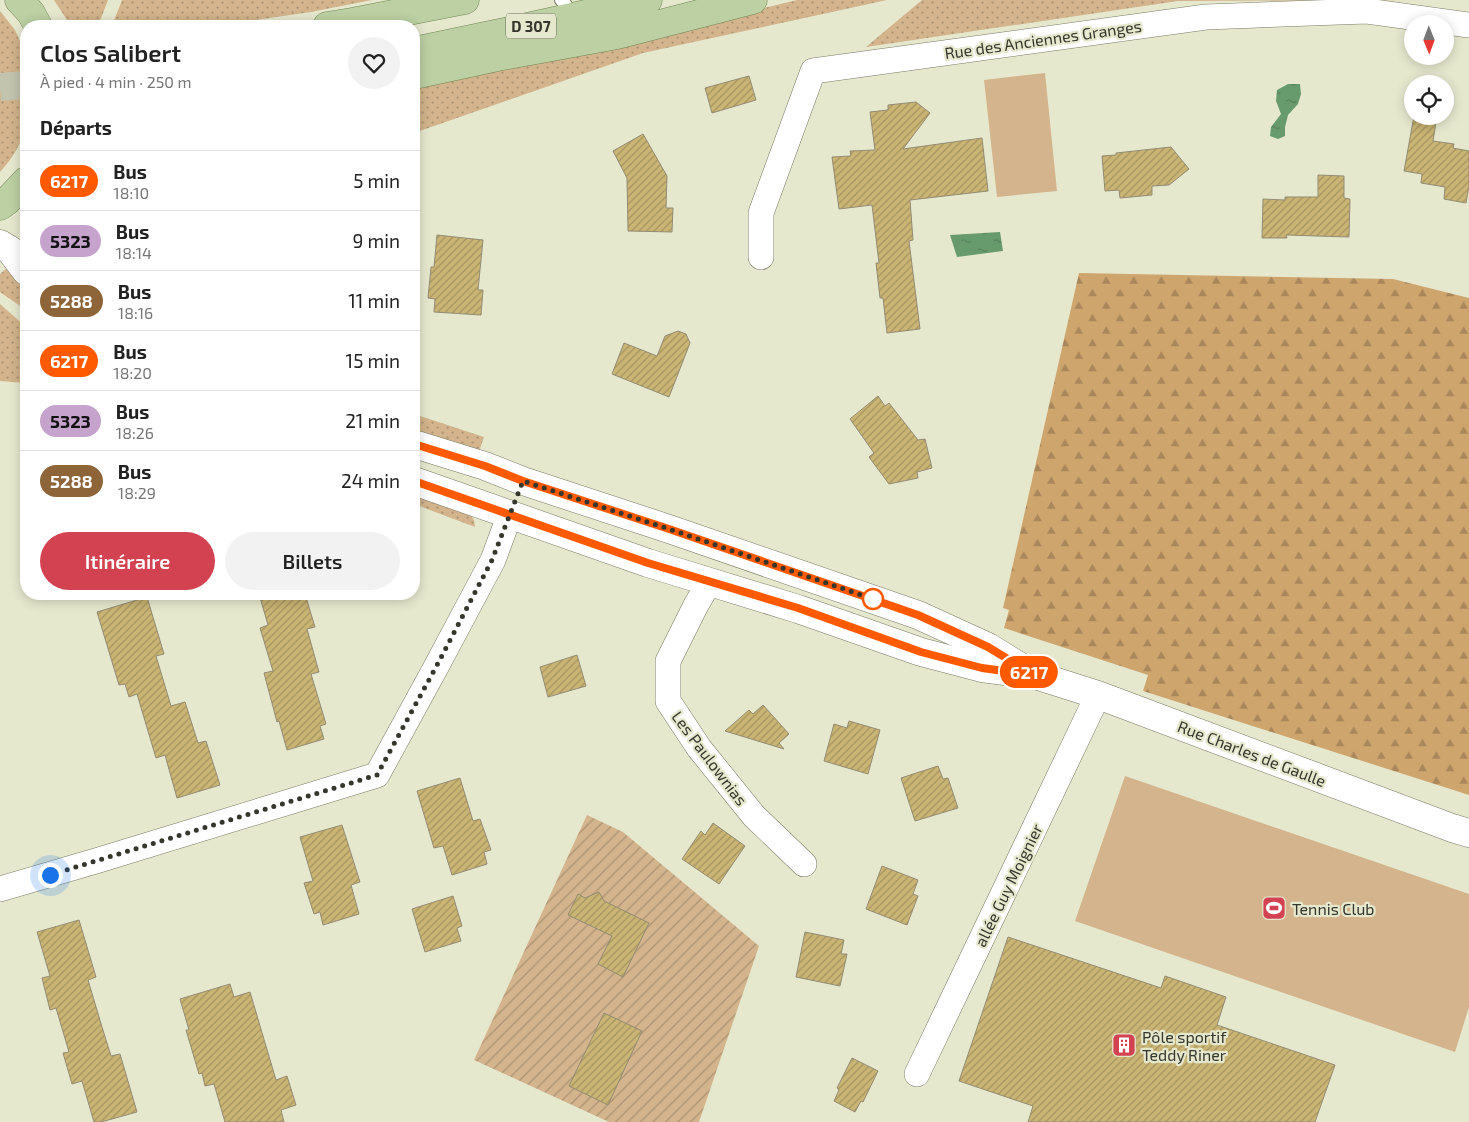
<!DOCTYPE html>
<html lang="fr">
<meta charset="utf-8">
<style>
:root{--surface:#fff;--page:#f2f2f2;--text:#222;--muted:#767676;--line:#e0e0e0;--accent:#d24251}
body{margin:0;font-family:"Exo 2",sans-serif;background:var(--page);color:var(--text);height:100vh;display:flex;flex-direction:column;font-size:19px;white-space:nowrap}
*{box-sizing:border-box;margin:0}
p{font-size:16px;color:var(--muted)}
.icon{flex:none;width:28px;height:28px;fill:none;stroke:currentColor;stroke-width:2;stroke-linecap:round;stroke-linejoin:round}
.map{position:relative;flex:1;overflow:hidden}
.drawer{position:absolute;left:20px;top:20px;width:400px;height:580px;display:flex;flex-direction:column;background:var(--surface);border-radius:20px;box-shadow:0 2px 12px #0003}
.drawer>*{flex:none}
.badge{padding:0 10px;border-radius:16px;font-size:18px;line-height:32px}
.needle{width:32px;rotate:179deg}
.tools{position:absolute;left:1404px;top:15px;display:grid;gap:10px}
.tools a{display:grid;place-items:center;width:50px;height:50px;border-radius:50%;background:var(--surface);box-shadow:0 2px 12px #0003;font-size:25px}
.you{position:absolute;width:25px;height:25px;margin:-12px;border:4px solid #fff;border-radius:50%;background:#1a73e8;box-shadow:0 0 0 8px #1a73e833}
.map>.badge{position:absolute;translate:-50% -50%;box-shadow:0 0 0 2px #fff}
h2{padding:0 20px;font-size:19px;line-height:45px}
.round{display:grid;place-items:center;flex:none;width:52px;height:52px;border-radius:26px;background:var(--page)}
.summary{display:flex;align-items:center;justify-content:space-between;height:85px;padding:0 20px}
h1{font-size:24px;font-weight:600;line-height:38px}
.cta{display:flex;gap:10px;margin-top:auto;padding:10px 20px}
.cta a{flex:1;height:58px;border-radius:30px;background:var(--accent);color:#fff;font-size:20px;font-weight:600;line-height:58px;text-align:center}
.cta a+a{background:var(--page);color:var(--text)}
ul{padding:0;list-style:none}
li{display:flex;align-items:center;gap:15px;height:60px;padding:0 20px;border-top:1px solid var(--line)}
li div{flex:1}
li b{display:block;font-size:19px}
li em{font-style:normal}
li .badge{min-width:55px;font-weight:700;text-align:center}
.map>svg:first-child{display:block}
</style>
<div class="map">
<svg width="1469" height="1122" viewBox="0 0 1469 1122">
<defs>
<pattern id="grass-dots" width="8" height="8" patternUnits="userSpaceOnUse" patternTransform="scale(1.25)"><rect width="8" height="8" fill="#d3b48c"/><path d="M2 2h.1M6 6h.1" fill="none" stroke="#ac9373" stroke-width="1.8" stroke-linecap="round"/></pattern>
<pattern id="forest-firs" width="22" height="20" patternUnits="userSpaceOnUse" patternTransform="scale(1.25)"><rect width="22" height="20" fill="#cfa56e"/><path d="M5 1l3.5 6h-7zM16 11l3.5 6h-7z" fill="#a9875b"/></pattern>
<pattern id="garden-furrows" width="10" height="10" patternUnits="userSpaceOnUse" patternTransform="scale(1.25)"><rect width="10" height="10" fill="#d3b48c"/><path d="M-1 1l2-2M0 10L10 0M9 11l2-2" fill="none" stroke="#ac9373"/></pattern>
<pattern id="water-ripples" width="26" height="14" patternUnits="userSpaceOnUse" patternTransform="scale(1.25)"><rect width="26" height="14" fill="#679b6d"/><path d="M2 4q2-2 4 0t4 0M15 11q2-2 4 0t4 0" fill="none" stroke="#567f5a"/></pattern>
<pattern id="building-hatch" width="6" height="6" patternUnits="userSpaceOnUse" patternTransform="scale(1.25)"><rect width="6" height="6" fill="#cab574"/><path d="M-1 1l2-2M0 6l6-6M5 7l2-2" fill="none" stroke="#a5945f"/></pattern>
</defs>
<rect width="100%" height="100%" fill="#e6e8ce"/>
<g fill="url(#grass-dots)">
<path d="M54,0H108L98,26H71Z"/>
<path d="M122,0H372L311,12L213,26H112Z"/>
<path d="M797,0H887L643,53L414,133V89L668,31Z"/>
<path d="M922,0H1425L1178,1L866,47Z"/>
<path d="M0,11L15,30L26,54V128C21,144 12,159 0,172Z"/>
<path d="M8,267L26,286V310L0,292V274Z"/>
<path d="M0,304L26,327V383L0,381Z"/>
<path d="M414,414L484,437L479,452L414,431Z"/>
<path d="M414,493L469,513L474,520L475,527L414,504Z"/>
</g>
<path fill="url(#forest-firs)" d="M1079,273L1393,279L1469,298V795L1143,691L1148,675L1004,628L1009,610L1003,608Z"/>
<path fill="url(#garden-furrows)" d="M587,815L623,832L759,946L699,1122H609L474,1060Z"/>
<g fill="#d3b48c">
<path d="M1045,73L1057,191L997,197L984,80Z"/>
<path d="M1125,776L1469,894V1007L1455,1052L1075,921Z"/>
</g>
<g fill="url(#water-ripples)">
<path d="M1288,84H1300L1301,94L1298,104L1288,115L1285,127V136L1278,139L1270,136L1271,127L1281,114L1276,101L1277,90Z"/>
<path d="M1000,232L1003,251L957,257L950,235Z"/>
</g>
<g fill="url(#building-hatch)" stroke="#938b74">
<path d="M749,76L756,100L712,113L705,88Z"/>
<path d="M916,102L930,113L903,149L982,138L988,191L910,200L913,240L909,241L920,329L887,333L883,298H880L876,263H879L872,205L839,209L832,157L851,156L850,151L875,150L870,112L888,110V105Z"/>
<path d="M1414,116H1437L1433,141L1454,144L1453,148L1469,151V186L1466,203L1444,199L1445,187L1421,183L1422,174L1404,171Z"/>
<path d="M643,134L667,176L666,208H673L672,232L628,231L627,178L613,151Z"/>
<path d="M1171,147L1189,169L1169,185L1152,186V195L1120,198L1119,190L1105,191L1102,156L1116,155V153Z"/>
<path d="M1318,175L1344,176V198L1350,199L1349,237L1286,235L1287,238H1262L1263,199L1285,200V197H1318Z"/>
<path d="M437,235L483,240L478,290H483L481,315L434,312L435,299L428,298L431,267H434Z"/>
<path d="M678,331L686,334L690,343L669,397L612,374L624,343L657,356L665,336Z"/>
<path d="M878,396L885,406L889,403L918,440L925,439L932,468L917,472L918,478L889,484L869,457L874,453L850,419Z"/>
<path d="M259,594H305L315,627L307,629L319,672L311,674L326,724L320,726L324,739L287,750L279,721L277,722L264,673L273,671L260,628L268,625Z"/>
<path d="M147,597L164,654L156,656L171,706L185,702L198,743L206,741L220,785L177,798L165,755L156,758L137,694L129,697L125,684L119,685L97,612Z"/>
<path d="M577,655L586,686L548,697L540,667Z"/>
<path d="M763,705L789,734L779,743L784,749L725,731L749,710L753,714Z"/>
<path d="M849,721L880,730L868,774L824,761L834,724L847,728Z"/>
<path d="M938,766L943,779L948,778L958,808L915,821L901,778Z"/>
<path d="M460,778L473,821L480,819L491,850L484,852L487,864L452,875L443,846L434,848L417,791Z"/>
<path d="M713,823L745,846L719,884L682,859L701,831L705,835Z"/>
<path d="M342,825L360,882L351,885L359,914L323,925L320,912L314,914L304,883L313,881L300,837Z"/>
<path d="M882,866L918,880L913,894L918,896L907,925L866,909Z"/>
<path d="M599,892L604,901L649,923L623,977L598,964L612,936L568,915L578,894L585,898Z"/>
<path d="M453,896L462,926L457,928L461,941L425,952L412,909Z"/>
<path d="M79,920L96,977L88,980L102,1027L111,1056L120,1054L137,1112L101,1122H94L82,1081L72,1084L63,1053L69,1052L56,1008L50,1010L42,978L50,976L37,932Z"/>
<path d="M805,932L844,940L841,954H847L840,986L796,977Z"/>
<path d="M1008,937L1161,988L1165,976L1226,997L1217,1025L1335,1065L1315,1122H1028L1033,1106L959,1081Z"/>
<path d="M230,984L234,997L250,992L276,1080L287,1076L296,1105L281,1110L284,1122H225L214,1084L205,1086L202,1073L199,1074L186,1030H189L180,999Z"/>
<path d="M604,1013L642,1031L608,1105L569,1086Z"/>
<path d="M852,1058L878,1071L863,1102L861,1101L855,1112L834,1101L839,1090L837,1088Z"/>
</g>
<g fill="none" stroke-linecap="round" stroke-linejoin="round">
<path stroke="#c3c4ae" stroke-width="28" stroke-dasharray="28 14" stroke-linecap="butt" d="M0,87L26,85"/>
<g stroke="#797b63" stroke-width="14">
<path id="service" d="M561,0L566,5"/>
</g>
<g stroke="#797b63" stroke-width="26">
<g id="minor">
<path d="M761,257V213L813,71L1206,17L1367,11L1469,25"/>
<path d="M710,581L696,605L668,661V701L699,748L754,816L804,864"/>
<path d="M0,889L99,860L377,775L436,667L493,560L510,514"/>
<path d="M917,1074L1098,695"/>
</g>
</g>
<g stroke="#797b63" stroke-width="29">
<g id="tertiary">
<path d="M0,244L10,250L26,271"/>
<path d="M414,444L485,466L523,481L669,529L918,615L988,647L1027,671"/>
<path d="M414,481L648,563L798,609L921,652L982,668L1035,675L1098,695L1452,828L1469,833"/>
</g>
</g>
<g stroke="#708652" stroke-width="29">
<g id="primary">
<path d="M19,0L31,13L38,26"/>
<path d="M327,26L352,22L465,0"/>
<path d="M414,51L514,30L648,0"/>
<path d="M414,75L497,57L617,35L753,0"/>
<path d="M0,206L7,201L26,181"/>
</g>
</g>
<use href="#service" stroke="#fff" stroke-width="12"/>
<use href="#minor" stroke="#fff" stroke-width="25"/>
<use href="#tertiary" stroke="#fff" stroke-width="28"/>
<use href="#primary" stroke="#bcd0a3" stroke-width="28"/>
</g>
<g fill="none" stroke-linecap="round" stroke-linejoin="round">
<g stroke="#fff" stroke-width="11">
<path id="line" d="M414,444L485,466L523,481L669,529L918,615L988,647L1034,675L982,668L921,652L798,608L648,563L414,481"/>
</g>
<use href="#line" stroke="#ff5a00" stroke-width="8"/>
<path stroke="#35362c" stroke-width="5" stroke-dasharray="0 9" d="M50,875L377,775L436,667L492,560L523,481L669,529L873,599"/>
</g>
<defs>
<g id="stadium-square" transform="scale(1.25)"><rect x="-9" y="-9" width="18" height="18" rx="4" fill="#d24251" stroke="#e6e8ce"/><path d="M0-5a6.5 5 0 1 0 0 10a6.5 5 0 1 0 0-10ZM-3.5-1.8h7v3.6h-7Z" fill="#fff"/></g>
<g id="building-square" transform="scale(1.25)"><rect x="-9" y="-9" width="18" height="18" rx="4" fill="#d24251" stroke="#e6e8ce"/><path d="M-4-6H4V6H1V3H-1V6H-4ZM-2.5-4.3h1.7v1.8h-1.7ZM.8-4.3h1.7v1.8H.8ZM-2.5-1h1.7V.8h-1.7ZM.8-1h1.7V.8H.8Z" fill="#fff"/></g>
</defs>
<g fill-rule="evenodd">
<use href="#stadium-square" x="1274" y="908"/>
<use href="#building-square" x="1124" y="1045"/>
</g>
<circle fill="#fff" stroke="#ff5a00" stroke-width="2.5" cx="873" cy="599" r="10"/>
<g text-anchor="middle" dominant-baseline="central" stroke-width="4.5" stroke-linejoin="round" paint-order="stroke">
<rect fill="#e6e8ce" stroke="#6a6b5d" stroke-width="1" x="506" y="13.5" width="50" height="25" rx="4"/>
<g font-size="15" font-weight="bold" fill="#35362c">
<text x="531" y="26">D 307</text>
</g>
<g font-size="16" fill="#35362c" stroke="#e6e8ce">
<text transform="translate(1043 39) rotate(-8)">Rue des Anciennes Granges</text>
<text transform="translate(1252 753) rotate(21)">Rue Charles de Gaulle</text>
<text transform="translate(710 758) rotate(53)">Les Paulownias</text>
<text transform="translate(1008 885) rotate(-64)">allée Guy Moignier</text>
</g>
<g font-size="16" fill="#35362c" stroke="#e6e8ce" text-anchor="start">
<text x="1292" y="908">Tennis Club</text>
<text x="1142" y="1036">Pôle sportif<tspan x="1142" dy="18">Teddy Riner</tspan></text>
</g>
</g>
</svg>
<div class="tools">
<a><svg class="needle" viewBox="-14 -14 28 28"><path d="M0-13l5 13h-10z" fill="#e53935"/><path d="M0 13l5-13h-10z" fill="#767676"/></svg></a>
<a><svg class="icon" aria-label="locate" viewBox="0 0 24 24"><circle cx="12" cy="12" r="6"/><path d="M12 2v4M12 18v4M2 12h4M18 12h4"/></svg></a>
</div>
<div class="you" style="left:50px;top:875px"></div>
<b class="badge" style="left:1029px;top:672px;background:#ff5a00;color:#fff">6217</b>
<section class="drawer">
<div class="summary"><div><h1>Clos Salibert</h1><p>À pied · 4 min · 250 m</p></div><a class="round"><svg class="icon" aria-label="heart" viewBox="0 0 24 24"><path d="M12 20l-8-8c-3-5 5-10 8-4 3-6 11-1 8 4z"/></svg></a></div>
<h2>Départs</h2>
<ul>
<li><span class="badge" style="background:#ff5a00;color:#fff">6217</span><div><b>Bus</b><p>18:10</p></div><em>5 min</em></li>
<li><span class="badge" style="background:#c5a3cd;color:#111">5323</span><div><b>Bus</b><p>18:14</p></div><em>9 min</em></li>
<li><span class="badge" style="background:#8e6539;color:#fff">5288</span><div><b>Bus</b><p>18:16</p></div><em>11 min</em></li>
<li><span class="badge" style="background:#ff5a00;color:#fff">6217</span><div><b>Bus</b><p>18:20</p></div><em>15 min</em></li>
<li><span class="badge" style="background:#c5a3cd;color:#111">5323</span><div><b>Bus</b><p>18:26</p></div><em>21 min</em></li>
<li><span class="badge" style="background:#8e6539;color:#fff">5288</span><div><b>Bus</b><p>18:29</p></div><em>24 min</em></li>
</ul>
<div class="cta"><a>Itinéraire</a><a>Billets</a></div>
</section>
</div>
